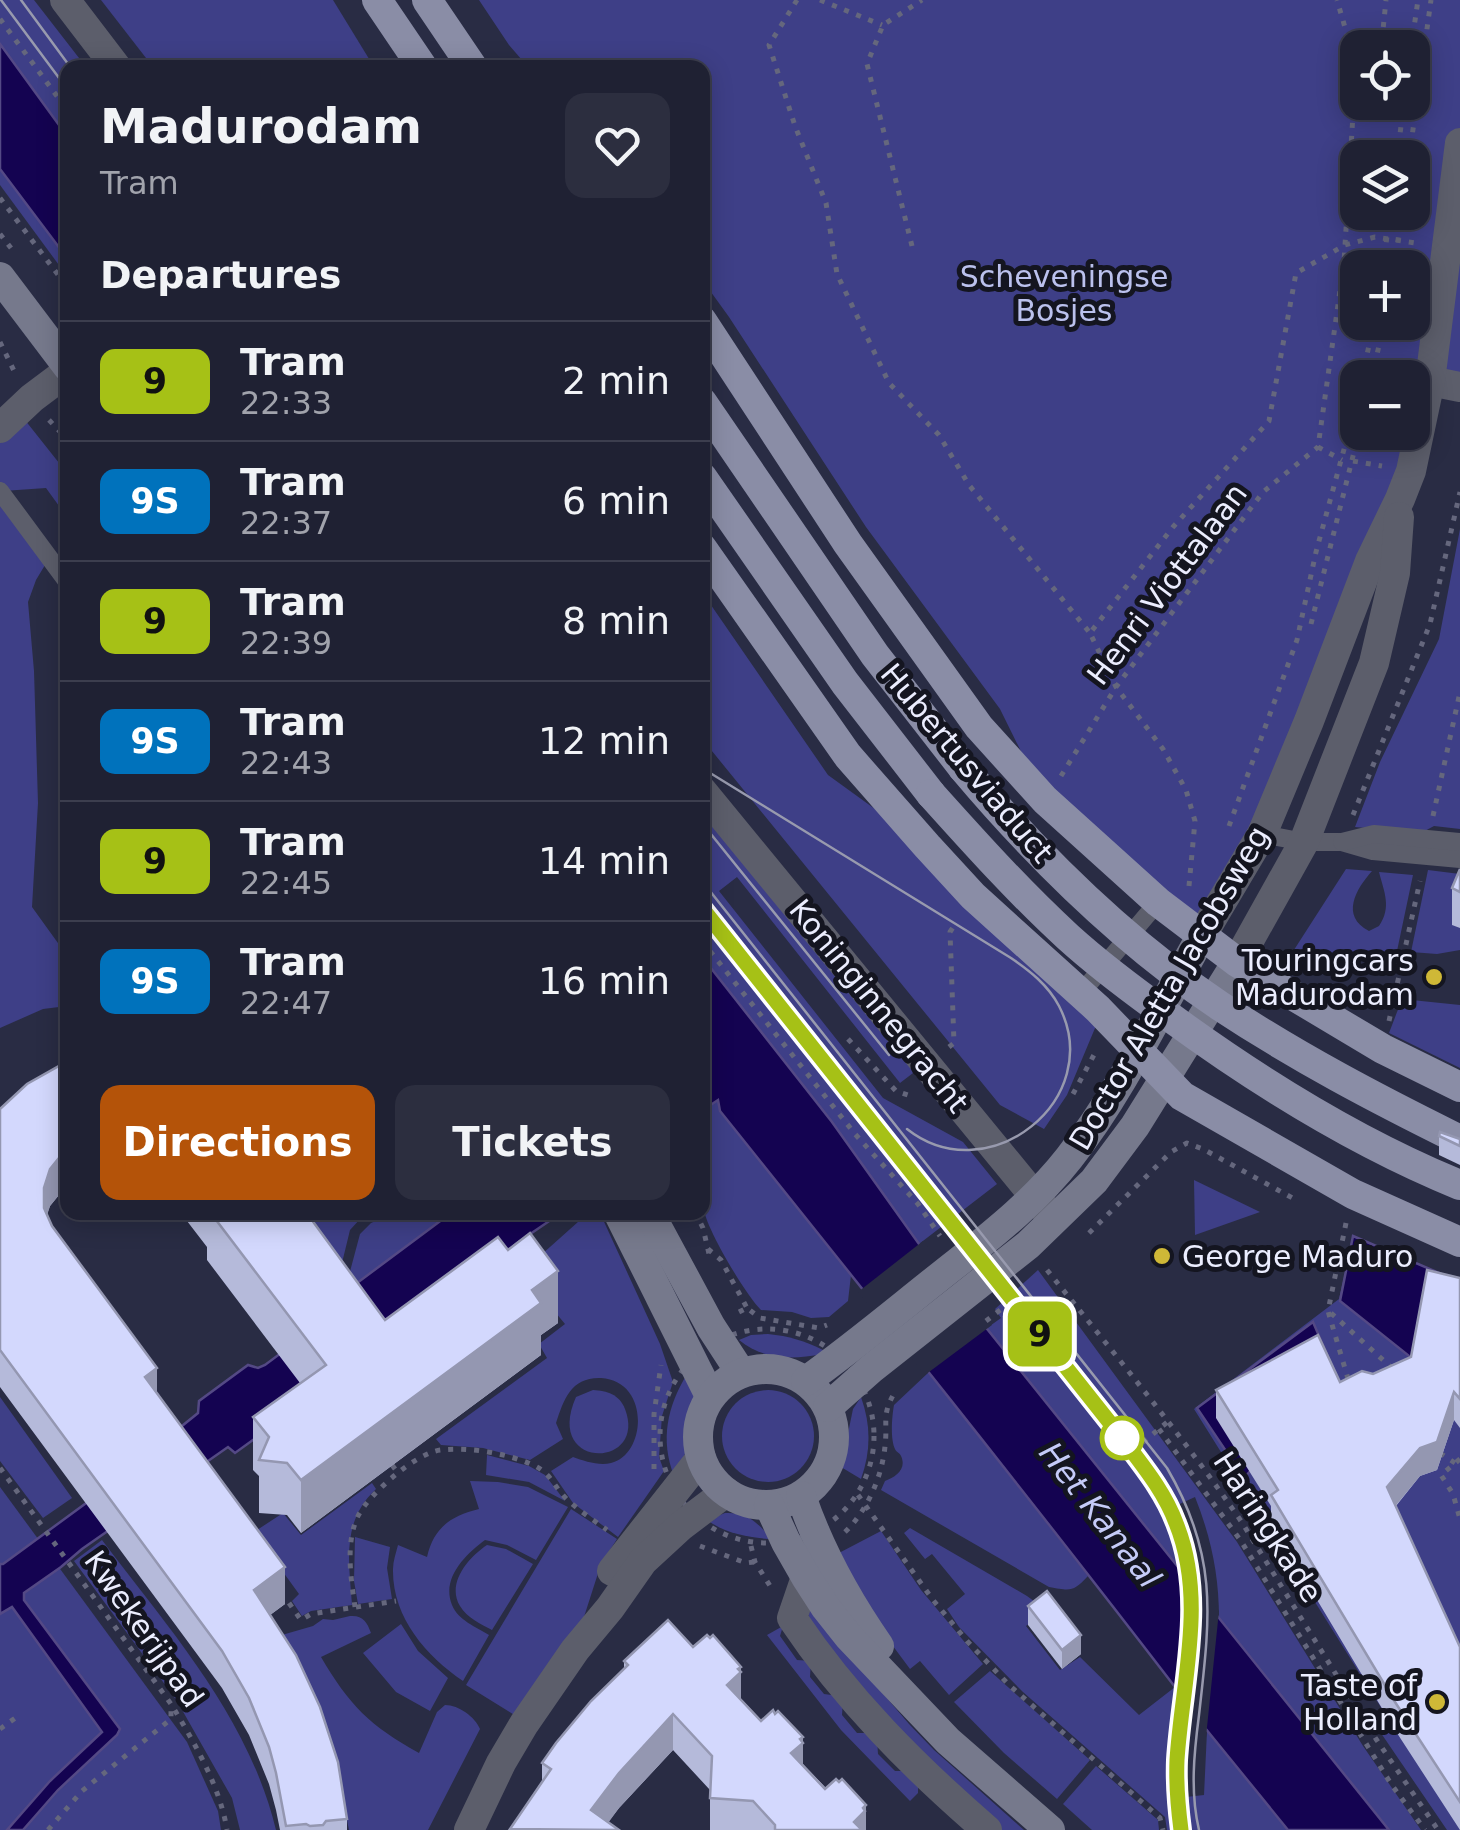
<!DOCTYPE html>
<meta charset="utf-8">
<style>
:root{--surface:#1f2133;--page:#2c2e3f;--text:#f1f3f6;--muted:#a1a3ac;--line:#3c3e4e;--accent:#b45309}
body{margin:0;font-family:"DejaVu Sans",sans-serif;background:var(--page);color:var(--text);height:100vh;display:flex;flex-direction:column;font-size:38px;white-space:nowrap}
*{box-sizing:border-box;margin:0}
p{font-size:32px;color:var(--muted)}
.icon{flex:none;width:55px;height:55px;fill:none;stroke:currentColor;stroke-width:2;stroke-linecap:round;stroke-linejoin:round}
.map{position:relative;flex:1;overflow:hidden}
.drawer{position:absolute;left:60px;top:60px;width:650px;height:1160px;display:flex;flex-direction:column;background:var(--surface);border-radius:20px;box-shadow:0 5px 25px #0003,0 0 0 2px var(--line)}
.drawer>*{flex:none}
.badge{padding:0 20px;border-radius:15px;font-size:35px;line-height:65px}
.controls{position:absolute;left:1340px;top:30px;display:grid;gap:20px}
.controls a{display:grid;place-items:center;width:90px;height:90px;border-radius:20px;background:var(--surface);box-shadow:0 5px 25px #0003,0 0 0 2px var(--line);font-size:50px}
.map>.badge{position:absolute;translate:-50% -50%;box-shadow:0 0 0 5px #fff}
h2{padding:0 40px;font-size:38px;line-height:90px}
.round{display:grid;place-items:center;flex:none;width:105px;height:105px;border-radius:20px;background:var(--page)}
.headline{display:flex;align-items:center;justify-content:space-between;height:170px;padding:0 40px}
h1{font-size:48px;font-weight:600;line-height:75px}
.cta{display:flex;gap:20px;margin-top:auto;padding:20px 40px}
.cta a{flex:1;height:115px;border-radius:20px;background:var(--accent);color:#fff;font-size:40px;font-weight:600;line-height:115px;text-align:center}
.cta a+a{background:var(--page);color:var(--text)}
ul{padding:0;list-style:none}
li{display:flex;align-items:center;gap:30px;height:120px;padding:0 40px;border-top:2px solid var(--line)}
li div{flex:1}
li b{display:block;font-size:38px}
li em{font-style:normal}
li .badge{min-width:110px;font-weight:700;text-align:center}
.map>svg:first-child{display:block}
</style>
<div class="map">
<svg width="1460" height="1830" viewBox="0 0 1460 1830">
<rect width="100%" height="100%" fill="#292c44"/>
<g fill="#3e3f87" fill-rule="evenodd">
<path d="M0,0H34L86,67L68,68L67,136L0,44Z"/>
<path d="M101,0H333L374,67H153Z"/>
<path d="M479,0H1460V387L1430,381L1423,422L1207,928L1045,800L1000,709L866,527L729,317L703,281L702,68L528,67L509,45ZM1358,48H1412V102H1358ZM1358,158H1412V212H1358ZM1358,268H1412V322H1358ZM1358,378H1412V432H1358Z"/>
<path d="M0,169L67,258V276L0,185Z"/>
<path d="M17,410L67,473V517L46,488L3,491L0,487V428Z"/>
<path d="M0,494L48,560L36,580L28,602L34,671L38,803L32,907L68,957L67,1006L43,1009L0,1028Z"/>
<path d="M1460,529V829L1434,826L1421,833L1355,827L1380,762L1439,639Z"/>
<path d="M702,592L828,775L926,846L1098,1021L1067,1095L1044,1129L1000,1105L703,740Z"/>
<path d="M702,806L917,1070L900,1083L737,877L719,891L883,1098L963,1142L997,1184L919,1244L832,1122L703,958Z"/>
<path d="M1346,869L1372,871C1356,889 1340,916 1369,931L1379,926C1392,907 1384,892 1379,872L1413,875L1397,951C1365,952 1340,960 1312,974L1292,953Z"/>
<path d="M1428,870L1460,874V950L1437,954L1411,952Z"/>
<path d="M1402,999L1460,1005V1068L1389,1033Z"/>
<path d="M718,1099L720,1111L851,1275L848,1301L829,1317L811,1318L792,1312L761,1310C745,1294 705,1227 703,1206C699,1178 703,1140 703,1110Z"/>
<path d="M1194,1180L1260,1212L1195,1235Z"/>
<path d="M311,1213H375L361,1218L350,1230L334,1296L289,1229Z"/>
<path d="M394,1213H451L357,1283L340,1309L360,1234L371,1223Z"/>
<path d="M588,1213H600L660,1344L673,1382L662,1416L659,1457L664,1471L618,1537L573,1503L551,1471L573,1457C584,1461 599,1466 611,1463C647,1454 650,1381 601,1378C571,1377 564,1399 556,1423L563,1439L530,1460L483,1448L441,1445L436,1439L547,1358L539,1344L565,1324L522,1272Z"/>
<path d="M1353,1237L1460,1281V1830H1447L1370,1717L1382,1709L1194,1409L1339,1299Z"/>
<path d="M1038,1270L1237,1542L1363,1746L1421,1830H1389L1219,1618C1219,1575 1211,1537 1195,1497L1162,1512L1174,1543L1180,1570L987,1328L1001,1318L995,1309Z"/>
<path d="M768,1334C789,1336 805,1341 823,1350L822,1354C792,1360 764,1360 739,1340L751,1335Z"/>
<path d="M929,1372L1088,1576C1073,1592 1071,1591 1049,1587L881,1490L885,1481C896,1477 907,1469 901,1456C900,1453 896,1452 895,1449C890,1439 892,1416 894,1405Z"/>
<path d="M687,1374L694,1392V1401L686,1452L674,1476C660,1440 667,1407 687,1374Z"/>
<path d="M593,1390C607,1391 619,1394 625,1409C648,1469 543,1471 576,1397Z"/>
<circle cx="768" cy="1436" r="46"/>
<path d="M0,1397L72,1498L43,1518L0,1461Z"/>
<path d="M861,1397C871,1425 871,1451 861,1479L841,1467L853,1409Z"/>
<path d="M487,1455L529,1466L545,1475L565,1501L529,1482L486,1475Z"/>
<path d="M470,1481L498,1482L528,1487L568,1507L536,1560L507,1545L485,1540C466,1554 441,1578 452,1605C458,1620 476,1627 489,1635L463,1681C426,1656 392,1617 393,1569C393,1561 396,1553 398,1545L427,1557C434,1527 451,1516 479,1509Z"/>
<path d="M372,1483L376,1489C341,1522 349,1561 352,1605L311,1611L302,1616L292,1601L299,1594L254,1532L283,1513L301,1535Z"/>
<path d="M0,1487L187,1742L218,1811L221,1830H0Z"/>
<path d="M571,1509L617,1539L601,1564L574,1648L524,1721L466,1685Z"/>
<path d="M725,1513C746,1512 756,1521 769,1536L768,1539C746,1537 725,1533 707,1520Z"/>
<path d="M910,1528L1027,1596L1046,1610L1026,1626L1060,1670L1080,1657L1139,1715L1175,1687L1168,1759V1799L1204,1795L1207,1731L1288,1830H1167L1165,1817L1023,1692L959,1627L947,1609L965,1594L932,1554L925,1559L904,1533Z"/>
<path d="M881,1531L921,1590L983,1664L949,1695L920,1661L910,1669L884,1634L837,1554Z"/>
<path d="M355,1537L390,1547L387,1568L392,1599L358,1604L354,1581Z"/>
<path d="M102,1540C170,1630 249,1718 276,1830H240L232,1798L177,1701L74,1561Z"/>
<path d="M487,1545L506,1549L533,1564L492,1630C481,1624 467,1618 460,1606C446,1583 469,1557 487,1545Z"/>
<path d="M809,1607L909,1724L934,1750L1024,1830H1001L938,1773L811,1629L808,1612Z"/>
<path d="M350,1616C363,1615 367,1622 371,1633L321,1657C349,1705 370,1726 419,1753L437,1712L445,1705C459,1705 475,1717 480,1729L428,1830H349L342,1796L268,1639L313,1626L323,1619L333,1620Z"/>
<path d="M401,1624L418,1651L448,1678L430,1711L396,1692L363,1653Z"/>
<path d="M783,1626L780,1636L797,1660L811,1661L810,1677L824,1694L839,1696L843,1701L842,1715L857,1733H872L877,1739L878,1754L895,1771H909L918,1779V1793L910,1801L841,1730L767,1635Z"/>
<path d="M990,1671L1090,1760L1057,1799L1004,1753L954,1702Z"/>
<path d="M1096,1766L1158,1820L1159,1830H1092L1063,1804Z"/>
</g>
<g fill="#140351" stroke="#544985" stroke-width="2.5">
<path d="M0,44L67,136V258L0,169Z"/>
<path d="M703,958L832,1122L919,1244L1389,1830H1288L1175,1691V1687C1026,1493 873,1302 720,1111L718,1100L703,1110Z"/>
<path d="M451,1213H561L517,1243L398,1335L235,1453L228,1447L82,1549L61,1567L24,1593V1600L120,1729L117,1735L58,1790L23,1830H7L50,1781L102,1732L12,1607L0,1614V1564H3L179,1435L177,1430L198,1413L199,1401L248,1365L258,1368L265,1365L340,1309L357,1283Z"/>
<path d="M1353,1236L1460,1282L1414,1360L1340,1301Z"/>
<path d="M1313,1322L1336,1375L1244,1478L1197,1408Z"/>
</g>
<g fill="#292c44">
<path d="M923,1241L992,1325L925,1375L858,1292Z"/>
<path d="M1177,1558L1219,1611L1206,1737L1174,1698L1183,1601Z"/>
</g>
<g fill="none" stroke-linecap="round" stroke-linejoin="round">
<g stroke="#65677d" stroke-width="5" stroke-dasharray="5 8" stroke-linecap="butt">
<path d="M797,0L769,45L795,126L826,203L837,274L889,383L939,435L969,485L1090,633"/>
<path d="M820,0L882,25"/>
<path d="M0,19L68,111"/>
<path d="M1382,40L1386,0"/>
<path d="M1411,48L1418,0"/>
<path d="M1397,158L1404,102"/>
<path d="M1409,158L1431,0"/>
<path d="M0,198L68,288"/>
<path d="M0,234L11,248"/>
<path d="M912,246L867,64L883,25L922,0"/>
<path d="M1344,262L1374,268"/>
<path d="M1383,268L1390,212"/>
<path d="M1394,268L1402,212"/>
<path d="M0,342L16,375"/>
<path d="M1362,378L1374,322"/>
<path d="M1372,378L1384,322"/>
<path d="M49,420L68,440"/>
<path d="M1318,447L1342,460"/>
<path d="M1353,461L1382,466"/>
<path d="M1311,624L1359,432"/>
<path d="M1061,776L1116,687L1263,492L1318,447L1344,262L1356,65L1337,0"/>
<path d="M1353,815L1430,624L1460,492"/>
<path d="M1433,816L1460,692"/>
<path d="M1229,826L1297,640L1316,552L1358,398"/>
<path d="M1189,886L1195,821L1186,790L1163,749L1116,687L1090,633L1173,527L1269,421L1296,273L1345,245L1375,237L1416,243"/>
<path d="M702,941L855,1134L918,1204L940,1236"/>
<path d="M1389,1021L1420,881"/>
<path d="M848,1039L896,1091L911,1096"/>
<path d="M949,1047L954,1043L950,932L956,923"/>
<path d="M1073,1094L1096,1051"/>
<path d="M695,1212L703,1228L710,1258"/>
<path d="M1346,1223L1328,1311L1349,1382"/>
<path d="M1089,1233L1171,1152L1187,1143L1203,1149L1298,1201"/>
<path d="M708,1249L721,1260L747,1308"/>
<path d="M1047,1270C1113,1352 1181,1434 1241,1521L1376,1739L1438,1830"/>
<path d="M739,1312L747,1308L760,1318L819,1328L827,1325"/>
<path d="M1331,1313L1393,1369"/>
<path d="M986,1321L1009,1303"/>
<circle cx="767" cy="1436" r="107"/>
<path d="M1159,1429L1241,1541L1391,1784L1425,1830"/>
<path d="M1440,1453L1455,1463"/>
<path d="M1123,1459L1171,1419"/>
<path d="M1460,1459L1441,1475L1453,1494L1460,1519"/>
<path d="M392,1465L399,1474"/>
<path d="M0,1468L171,1704C194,1742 220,1786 227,1830"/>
<path d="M654,1469V1414L661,1365"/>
<path d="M858,1495L933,1600L967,1641L1009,1685L1160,1818L1163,1830"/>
<path d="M845,1532C867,1511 882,1477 885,1446C888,1422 881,1415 895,1392"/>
<path d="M700,1546L746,1563L761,1561"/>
<path d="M751,1546L755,1562L772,1589"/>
<path d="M289,1603L301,1620L311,1614L396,1601"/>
<path d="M355,1607C351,1579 345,1543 358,1516C369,1494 417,1452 441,1450C470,1447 506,1453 533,1465C553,1474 554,1489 570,1502C581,1512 595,1521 607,1530"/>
<path d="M0,1729L18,1716"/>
<path d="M48,1830L82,1791L171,1719V1707"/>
</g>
<g stroke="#5c5e6b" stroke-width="18">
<path d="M0,491L68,583"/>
<path d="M1262,834L1304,842H1342L1373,851L1460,859"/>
<path d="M1342,842L1374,834L1460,842"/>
<path d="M1081,993L1158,902"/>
</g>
<g stroke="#5c5e6b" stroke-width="30">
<path d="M65,0L117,68"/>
<path d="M1430,381L1460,387"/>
<path d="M0,428L32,398L68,371"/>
<path d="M702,791L1049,1214"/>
<path d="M1202,935L1262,834L1309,721L1370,561L1400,499L1411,471L1430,381L1460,143"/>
<path d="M1237,962L1304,842L1374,663L1395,573L1399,517"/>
<path d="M612,1571L701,1458"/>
<path d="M806,1577L792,1618C846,1699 914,1767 987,1830"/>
<path d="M469,1830L501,1763L524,1724L575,1650L610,1608L643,1561L681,1526L726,1492"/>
</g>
<g stroke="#76798c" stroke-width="30">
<path d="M0,277L68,367"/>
<path d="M618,1212L710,1396"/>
<path d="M649,1212L711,1327L741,1373"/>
<circle cx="766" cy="1437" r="68"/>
<path d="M806,1381C858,1344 907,1302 957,1263C997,1231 1037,1199 1069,1158C1121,1092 1160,1009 1202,935"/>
<path d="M828,1407L871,1369L1028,1245L1094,1181L1135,1126L1237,962"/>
<path d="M801,1496C819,1549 847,1600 879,1646"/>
<path d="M769,1505L786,1542L806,1577L826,1608L849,1637L948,1741L1050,1830"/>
</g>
<g stroke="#8a8da6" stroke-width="30">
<path d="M377,0L423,68"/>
<path d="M427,0L473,68"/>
<path d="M702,321L848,544L979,727L1045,800L1158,902L1237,962L1383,1049L1460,1087"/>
<path d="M702,402L875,655L963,768"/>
<path d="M702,477L845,683L931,794"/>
<path d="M702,548L848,756L927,846L973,896L1098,1009L1182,1096L1353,1194L1460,1242"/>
</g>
<g stroke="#989aae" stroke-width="2.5">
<path d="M1,0L68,90"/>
<path d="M21,0L71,68"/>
<path d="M702,768L1011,958C1030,971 1048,985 1059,1006C1107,1099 988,1193 907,1129"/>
<path d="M702,823L889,1055"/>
<path d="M702,881L1167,1468C1219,1557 1210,1617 1199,1715C1194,1753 1190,1792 1199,1830"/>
<path d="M702,908L1123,1438C1143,1466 1163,1491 1176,1523C1208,1600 1182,1681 1177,1760C1176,1784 1178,1807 1181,1830"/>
</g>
<g stroke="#8a8da6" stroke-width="30">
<path d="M963,768C1038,857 1123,941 1220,1006C1297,1057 1377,1099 1460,1140"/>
<path d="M931,794C975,843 1019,892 1068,937C1100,966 1135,992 1170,1017C1259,1082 1357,1143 1460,1185"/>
</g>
</g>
<g fill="#b5bada">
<path d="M1460,869V928L1452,925V888Z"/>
<path d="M0,1109L63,1190L50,1206L47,1214L52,1226L285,1604L270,1615L347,1819V1830H280L276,1810L269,1784L249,1735L222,1688L0,1387Z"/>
<path d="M1439,1136L1460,1139V1165L1439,1155Z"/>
<path d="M187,1212H306L385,1320L558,1323L541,1335V1355L301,1533L287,1515L259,1513V1476L253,1470V1417L300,1383L207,1260V1247L187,1221Z"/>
<path d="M1460,1278V1428L1454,1420L1437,1470L1420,1476L1396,1506L1460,1647V1830L1395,1730L1271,1523V1506L1216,1418V1390L1340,1382L1373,1374L1411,1357Z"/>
<path d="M1028,1606L1081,1654L1062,1669L1028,1625Z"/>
<path d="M624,1661L741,1699L866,1830H710V1790L673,1750L619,1808L608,1822L619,1830H510L542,1781V1763L624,1669Z"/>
</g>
<g fill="#9497b1">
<path d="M68,1150V1187L63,1190L50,1206L44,1225V1188L50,1169L63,1153Z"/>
<path d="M558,1271V1323L541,1335V1355L301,1533V1480L532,1290Z"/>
<path d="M157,1368V1405L145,1377Z"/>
<path d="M1454,1392V1420L1437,1470L1420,1476L1387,1516V1487Z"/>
<path d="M285,1567V1604L254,1627V1590Z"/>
<path d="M1081,1635V1654L1062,1669V1650Z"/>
<path d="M741,1667V1707L727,1685Z"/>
<path d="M673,1714V1750L619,1808L603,1830L591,1810L619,1773Z"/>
<path d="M803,1737V1778L791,1753Z"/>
<path d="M866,1805V1830H854V1822Z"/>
</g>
<g fill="#d3d8fd" stroke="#9497b1" stroke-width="2.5">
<path d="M1460,869V892L1452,888Z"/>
<path d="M68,1064V1150L63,1153L50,1169L44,1188V1208L52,1226L157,1368L145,1377L285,1567L254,1590L296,1655L320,1707L338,1762L347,1819L326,1821L323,1825L310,1826L306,1824L286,1826L276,1773L269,1747L249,1698L222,1651L0,1350V1109L27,1084L59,1066Z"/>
<path d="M1440,1132L1460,1139V1146L1439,1136Z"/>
<path d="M210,1212H306L385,1320L498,1237L508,1250L530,1233L558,1271L532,1290L541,1303L301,1480L287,1463L259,1460L269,1437L253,1417L326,1365Z"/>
<path d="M1427,1270L1460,1278V1399L1454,1392L1437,1442L1420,1448L1387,1487L1460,1647V1802L1395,1702L1271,1495L1278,1490L1216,1390L1318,1335L1340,1382L1362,1371L1373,1374L1411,1357Z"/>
<path d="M1047,1591L1081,1635L1062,1650L1028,1606Z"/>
<path d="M668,1620L693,1647L707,1635L710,1638L713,1635L741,1667L738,1669L741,1672L727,1685L761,1721L773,1710L775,1714L778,1711L803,1737L800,1739L803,1743L791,1753L825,1789L836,1779L839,1782L842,1779L866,1805L863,1808L865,1811L854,1822L862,1830H775V1825L753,1801L710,1798L712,1756L673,1714L619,1773L591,1810L619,1830L510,1829L551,1769L542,1763L556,1743L591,1701L628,1665L624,1661Z"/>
</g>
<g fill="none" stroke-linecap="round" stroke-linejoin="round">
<g stroke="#fff" stroke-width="22">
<path id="line" d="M702,908L1122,1438C1143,1466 1164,1491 1176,1523C1207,1600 1182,1681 1177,1760C1176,1784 1178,1807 1181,1830"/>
</g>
<use href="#line" stroke="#a6c116" stroke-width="15"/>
</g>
<g fill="#cfb837" stroke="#141520" stroke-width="4">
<circle cx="1434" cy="977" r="10"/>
<circle cx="1162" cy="1256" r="10"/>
<circle cx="1437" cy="1702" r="10"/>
</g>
<circle fill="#fff" stroke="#a6c116" stroke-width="5" cx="1122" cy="1438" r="20"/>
<g text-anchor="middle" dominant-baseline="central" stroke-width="10" stroke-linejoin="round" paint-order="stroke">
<g font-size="30" fill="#bbc1ed" stroke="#141520">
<text x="1064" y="276">Scheveningse<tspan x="1064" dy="34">Bosjes</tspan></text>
</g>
<g font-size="30" fill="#ebedfe" stroke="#141520">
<text transform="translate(1167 584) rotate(-53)">Henri Viottalaan</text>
<text transform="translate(967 763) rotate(50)">Hubertusviaduct</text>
<text transform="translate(1169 988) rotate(-60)">Doctor Aletta Jacobsweg</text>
<text transform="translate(879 1006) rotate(51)">Koninginnegracht</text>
<text transform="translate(1268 1527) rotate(57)">Haringkade</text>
<text transform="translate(144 1629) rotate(55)">Kwekerijpad</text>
</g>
<g font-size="30" fill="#ebedfe" stroke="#141520" text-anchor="end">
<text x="1414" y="960">Touringcars<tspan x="1414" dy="34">Madurodam</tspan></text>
<text x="1182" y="1256" text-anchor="start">George Maduro</text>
<text x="1417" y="1685">Taste of<tspan x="1417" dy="34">Holland</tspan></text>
</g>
<g font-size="32" font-style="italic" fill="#c5cbf8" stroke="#141520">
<text transform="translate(1100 1515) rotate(52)">Het Kanaal</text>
</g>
</g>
</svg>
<div class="controls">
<a><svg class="icon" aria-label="locate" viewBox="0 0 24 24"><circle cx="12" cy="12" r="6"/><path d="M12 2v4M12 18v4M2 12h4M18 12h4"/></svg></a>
<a><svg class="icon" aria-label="layers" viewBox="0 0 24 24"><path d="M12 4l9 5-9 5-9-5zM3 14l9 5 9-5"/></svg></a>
<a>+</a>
<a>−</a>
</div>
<b class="badge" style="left:1040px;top:1334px;background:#a6c116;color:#111">9</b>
<section class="drawer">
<div class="headline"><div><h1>Madurodam</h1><p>Tram</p></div><a class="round"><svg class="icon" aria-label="heart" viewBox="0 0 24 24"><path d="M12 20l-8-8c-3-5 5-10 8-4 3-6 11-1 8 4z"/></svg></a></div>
<h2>Departures</h2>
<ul>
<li><span class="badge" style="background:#a6c116;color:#111">9</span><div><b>Tram</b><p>22:33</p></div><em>2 min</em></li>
<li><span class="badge" style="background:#0072bc;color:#fff">9S</span><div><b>Tram</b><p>22:37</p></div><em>6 min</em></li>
<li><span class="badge" style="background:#a6c116;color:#111">9</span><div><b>Tram</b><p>22:39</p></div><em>8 min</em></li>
<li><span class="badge" style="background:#0072bc;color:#fff">9S</span><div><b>Tram</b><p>22:43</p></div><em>12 min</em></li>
<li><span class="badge" style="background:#a6c116;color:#111">9</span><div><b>Tram</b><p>22:45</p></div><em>14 min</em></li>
<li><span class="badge" style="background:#0072bc;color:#fff">9S</span><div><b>Tram</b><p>22:47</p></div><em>16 min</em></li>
</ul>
<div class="cta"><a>Directions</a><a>Tickets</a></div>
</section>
</div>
